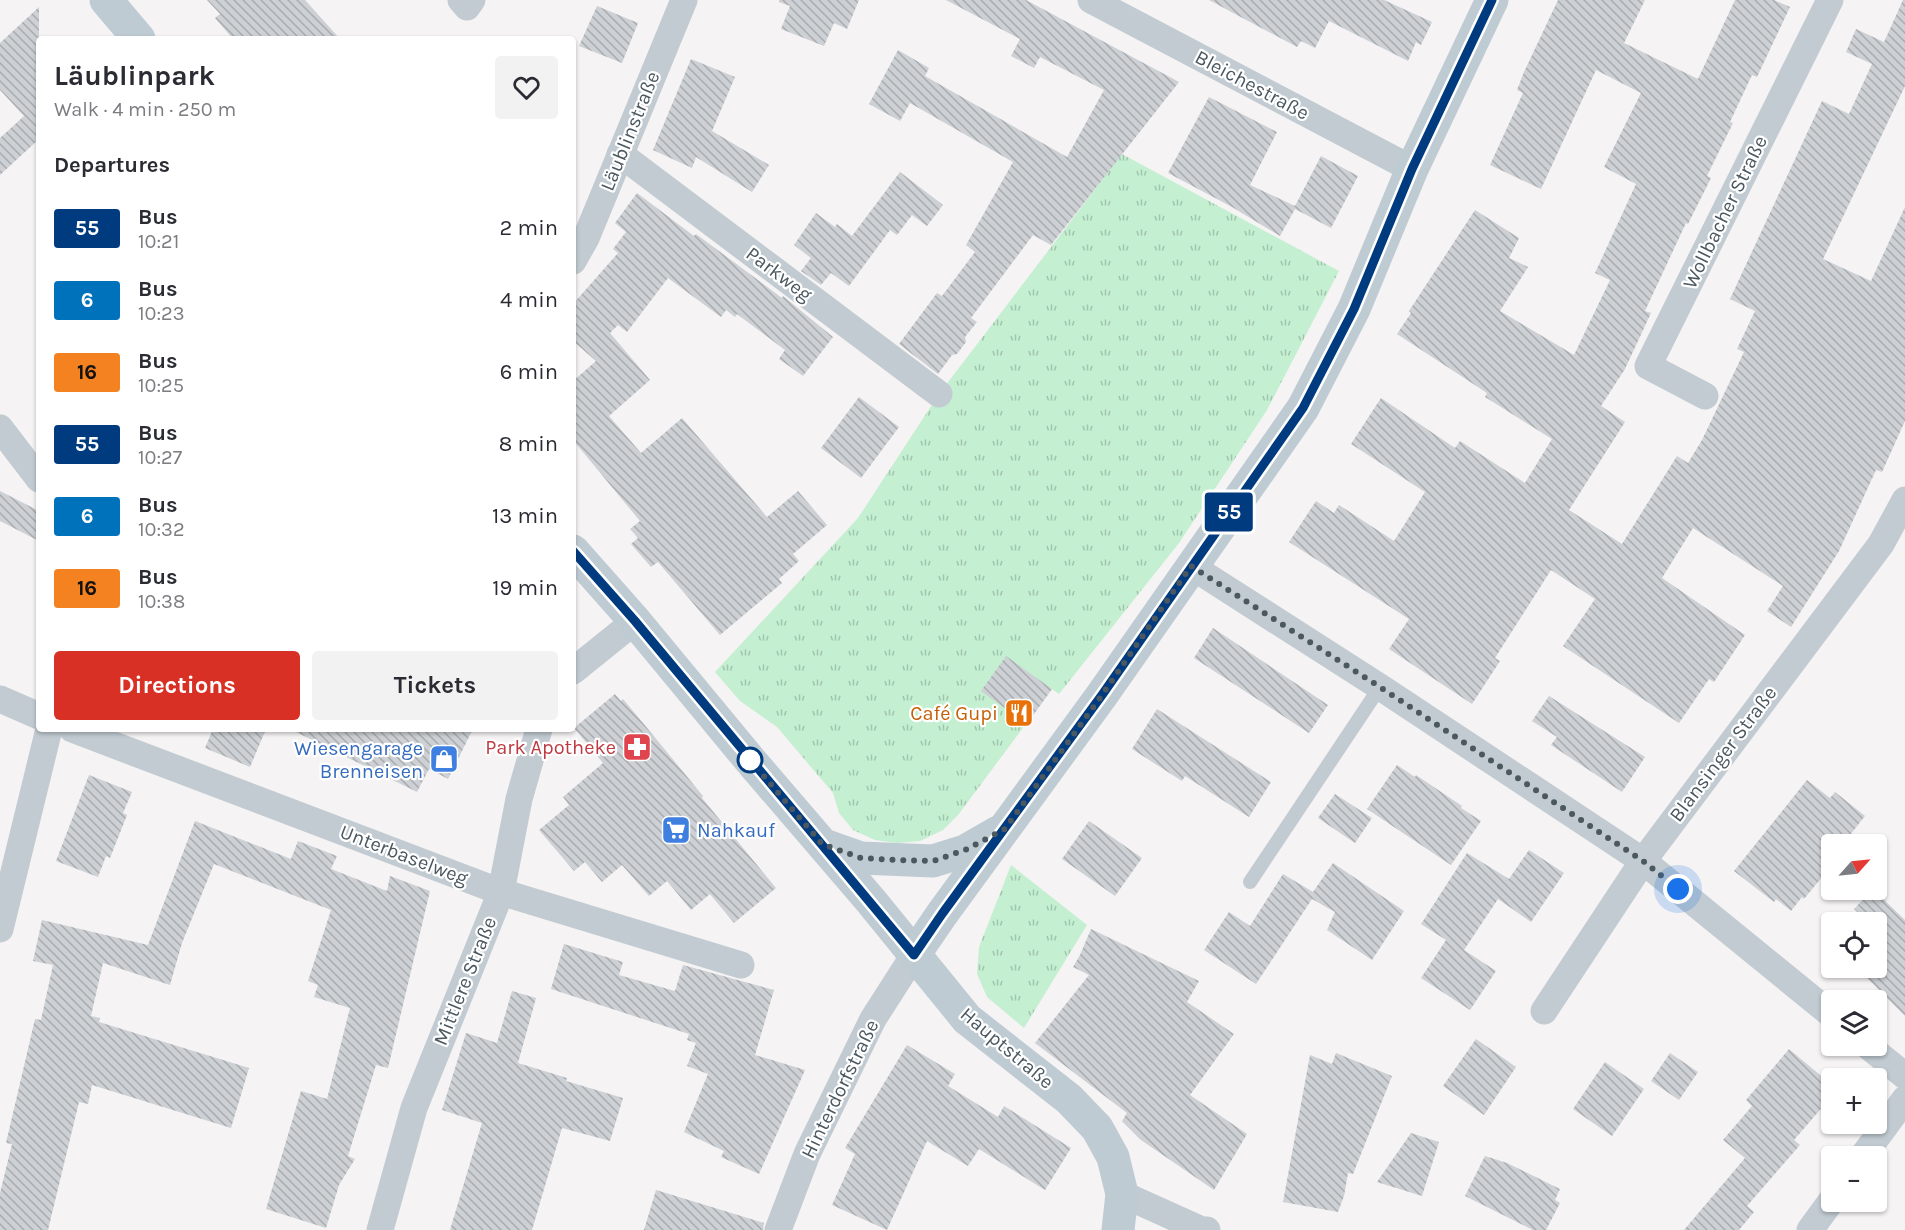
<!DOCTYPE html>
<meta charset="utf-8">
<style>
:root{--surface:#fff;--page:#f2f2f3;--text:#2b2b33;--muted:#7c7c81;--accent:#d93025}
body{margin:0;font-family:Karla,sans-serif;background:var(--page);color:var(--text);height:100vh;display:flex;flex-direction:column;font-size:22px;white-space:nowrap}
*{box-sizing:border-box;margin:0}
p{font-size:20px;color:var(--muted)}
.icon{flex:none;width:33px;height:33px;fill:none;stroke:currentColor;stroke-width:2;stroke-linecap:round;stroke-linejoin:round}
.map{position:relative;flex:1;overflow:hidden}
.sheet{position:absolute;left:36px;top:36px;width:540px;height:696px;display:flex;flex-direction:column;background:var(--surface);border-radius:6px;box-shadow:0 2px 4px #0004}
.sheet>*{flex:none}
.badge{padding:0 12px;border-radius:4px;font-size:21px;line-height:39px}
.needle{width:39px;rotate:63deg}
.tools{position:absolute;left:1821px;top:834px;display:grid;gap:12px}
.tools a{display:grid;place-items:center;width:66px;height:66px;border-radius:6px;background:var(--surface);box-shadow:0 2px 4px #0004;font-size:30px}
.you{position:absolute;width:30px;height:30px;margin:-15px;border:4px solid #fff;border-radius:50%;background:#1a73e8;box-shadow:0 0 0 9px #1a73e833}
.map>.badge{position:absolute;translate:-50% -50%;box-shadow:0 0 0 3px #fff}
h2{padding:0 18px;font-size:22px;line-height:54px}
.round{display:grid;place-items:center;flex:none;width:63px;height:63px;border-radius:6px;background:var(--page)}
.overview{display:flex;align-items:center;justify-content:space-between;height:102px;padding:0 18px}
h1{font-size:28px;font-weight:700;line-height:45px}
.primary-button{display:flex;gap:12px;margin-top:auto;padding:12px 18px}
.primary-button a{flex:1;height:69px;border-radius:6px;background:var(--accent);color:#fff;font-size:24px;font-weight:700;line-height:69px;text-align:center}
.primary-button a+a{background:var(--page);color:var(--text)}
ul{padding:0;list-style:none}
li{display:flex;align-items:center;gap:18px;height:72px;padding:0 18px}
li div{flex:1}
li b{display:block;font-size:22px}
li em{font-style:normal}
li .badge{min-width:66px;font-weight:700;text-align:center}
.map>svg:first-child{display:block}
</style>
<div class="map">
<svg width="1905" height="1230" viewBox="0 0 1905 1230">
<defs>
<pattern id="park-tufts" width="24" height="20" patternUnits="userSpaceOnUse" patternTransform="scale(1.5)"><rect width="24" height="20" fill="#c4efd1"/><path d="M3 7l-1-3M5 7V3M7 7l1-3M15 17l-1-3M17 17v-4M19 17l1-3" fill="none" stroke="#a1c4ad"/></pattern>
<pattern id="building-back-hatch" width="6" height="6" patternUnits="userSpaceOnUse" patternTransform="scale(1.5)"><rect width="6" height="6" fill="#cdd0d4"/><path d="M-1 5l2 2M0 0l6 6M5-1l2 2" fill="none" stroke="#a8acaf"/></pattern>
</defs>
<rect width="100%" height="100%" fill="#f5f3f3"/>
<g fill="url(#park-tufts)">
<path d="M1122,154L1339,271L1267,410L1179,543L1059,694L1052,689L958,815L943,830L920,841L897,843L875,840L853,830L839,813L833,793L777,727L740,701L715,672L858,518L939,394Z"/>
<path d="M1011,865L1087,925L1024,1028L987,997L977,974L979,947Z"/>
</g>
<g fill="url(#building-back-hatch)">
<path d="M207,0H305L340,39H233L215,18L220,14Z"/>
<path d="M779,0H859L847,29L834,23L824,46L781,29L790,6L779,2Z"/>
<path d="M946,0H1026L1179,82L1051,245L1033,235L971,318L977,322L965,337L966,342L957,354L952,355L938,374L899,344L937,293L942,296L975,252L966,245L1013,162L910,103L900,121L869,104L898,50L929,68L925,76L1067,157L1104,90L1040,57L1034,68L1011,56L1020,39Z"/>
<path d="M1209,0H1384L1432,22L1421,45L1416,42L1408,61L1329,21L1315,48L1301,41L1297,47Z"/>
<path d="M1558,0H1645L1624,43L1698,79L1735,0H1774L1790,7L1757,77L1752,75L1730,122L1733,123L1707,176L1711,178L1688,224L1686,223L1645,311L1651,313L1625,369L1601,406L1625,422L1569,510L1622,544L1677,456L1688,463L1702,440L1744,352L1737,349L1755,311L1730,299L1822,101L1849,114L1872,64L1846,52L1856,29L1884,42L1903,0H1905V86L1823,259L1871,281L1905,207V421L1882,472L1876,470L1839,551L1791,627L1767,611L1783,586L1693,528L1662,578L1745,635L1714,682L1709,679L1679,723L1563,646L1595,599L1551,570L1495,658L1500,661L1472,704L1389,649L1409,619L1289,542L1316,501L1334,513L1339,505L1394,541L1425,492L1351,444L1381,398L1455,448L1460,441L1525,483L1552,439L1485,397L1487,393L1397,334L1411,313L1409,311L1475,210L1519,238L1509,258L1528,267L1500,311L1574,355L1610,280L1595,273L1636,184L1604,167L1641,93L1596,70L1541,189L1490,165L1523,93L1517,90L1524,72Z"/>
<path d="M597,6L638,23L622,63L579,46Z"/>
<path d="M39,7V139L0,175V138L24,116L0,90V43Z"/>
<path d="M691,59L735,77L712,131L769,165L752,192L696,157L692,168L653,150Z"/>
<path d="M1209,97L1277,132L1250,185L1295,206L1321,156L1358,176L1331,228L1295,209L1280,236L1232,207L1168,173Z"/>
<path d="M900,172L943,205L927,226L912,215L897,235L890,230L849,286L831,273L821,285L801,271L811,258L794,245L816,213L835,227L837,224L852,236Z"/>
<path d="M637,193L694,236L696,234L782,298L783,296L833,337L803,376L779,359L785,350L737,314L735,317L726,310L721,317L668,278L627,332L618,325L610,333L650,380L609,416L641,453L682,418L767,517L798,491L827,525L793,554L799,561L779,579L782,583L720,635L658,562L651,567L631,544L638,538L630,529L640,521L573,440V381L596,361L573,341V304L618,253L613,249L626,232L615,223Z"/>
<path d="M859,397L899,427L861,478L821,448Z"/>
<path d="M0,491L39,511V541L0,521Z"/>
<path d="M1213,628L1328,705L1309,733L1194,658Z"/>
<path d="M1006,656L1052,689L1027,724L981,691Z"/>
<path d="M615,694L621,701L623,699L648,729L703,796L702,798L776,888L734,923L710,894L691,910L667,881L649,896L622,865L602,882L585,862L574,871L539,830L569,805L563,797L603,763L574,728Z"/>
<path d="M1549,696L1645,757L1622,792L1551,745L1557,737L1532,721Z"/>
<path d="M1157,709L1271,782L1249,817L1185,776L1182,781L1132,749Z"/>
<path d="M213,729H266L250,767L205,748Z"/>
<path d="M290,729H473L448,779L429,769L417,792Z"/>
<path d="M1397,765L1415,777L1416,775L1462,806L1461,808L1481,821L1451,865L1367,809Z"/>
<path d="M89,775L132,792L123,813L127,815L110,858L106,856L98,877L56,861Z"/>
<path d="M1807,780L1830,798L1835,792L1865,816L1843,844H1832V865L1804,899L1802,897L1791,911L1776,899L1774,902L1734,871Z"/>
<path d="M1335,794L1372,818L1355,843L1318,818Z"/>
<path d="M195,821L291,859L298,841L337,856L331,869L387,891L390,876L430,891L388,1068L376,1065L348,1156L355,1159L339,1185L326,1228L266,1209L301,1091L327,1099L350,1008L314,997L318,985L308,981L331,910L214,864L182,943L170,985L103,963L91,1016L100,1018L99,1022L249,1068L231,1128L92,1085L88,1104L79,1102L48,1230H0V1193L12,1144L6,1143L35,1019L41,1020L53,965L33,961L42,920L148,945Z"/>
<path d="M1089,821L1142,858L1115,896L1062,859Z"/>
<path d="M1529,850L1564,873L1531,922L1498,899L1464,950L1496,971L1470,1010L1421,978L1446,940L1421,924L1467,853L1509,879Z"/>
<path d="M1333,863L1404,911L1372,960L1327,930L1335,912L1312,899L1256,984L1204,950L1229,912L1250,926L1283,874L1313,892Z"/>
<path d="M1872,890H1874L1905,920V1016L1857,968H1876V922H1868L1854,909Z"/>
<path d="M1091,929L1199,981L1187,1002L1234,1034L1190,1095L1247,1134L1214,1190L1141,1140L1122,1121L1127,1113L1035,1043L1089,975L1073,967L1080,955Z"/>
<path d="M564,944L623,962L619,975L675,991L683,965L774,990L755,1055L805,1070L759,1174L721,1157L724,1151L684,1132L708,1074L687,1066L696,1043L687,1040L689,1034L551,989Z"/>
<path d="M512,991L536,998L518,1063L567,1078L566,1081L623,1098L610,1141L562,1128L532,1230H450L482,1123L442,1110L466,1033L497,1043Z"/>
<path d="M1476,1039L1516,1067L1484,1115L1443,1086Z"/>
<path d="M907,1045L955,1074L948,1086L998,1117L1004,1106L1071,1148L1045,1190L979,1149L968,1166L927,1141L887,1230L832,1205L855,1154L845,1148Z"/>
<path d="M1789,1049L1832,1085V1096L1794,1140L1800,1145L1747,1206L1754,1212L1739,1230H1684L1745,1158L1723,1140L1752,1106L1746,1100Z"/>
<path d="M1336,1053L1392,1076L1353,1174L1348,1173L1344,1196L1338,1212L1283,1202L1310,1055L1332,1064Z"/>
<path d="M1670,1053L1698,1072L1679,1100L1651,1081Z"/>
<path d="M1605,1062L1644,1089L1612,1136L1573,1109Z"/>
<path d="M1411,1133L1439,1142L1422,1196L1377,1182Z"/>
<path d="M1485,1156L1507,1163L1560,1189L1555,1200L1560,1203L1546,1230H1533L1465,1196Z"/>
<path d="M656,1190L764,1223L763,1230H644Z"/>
</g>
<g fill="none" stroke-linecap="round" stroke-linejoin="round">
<path stroke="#c1cbd1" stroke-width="14" d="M1250,882L1380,687"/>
<g stroke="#c1cbd1" stroke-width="27">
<path d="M461,0L467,7L472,0"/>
<path d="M1091,0L1412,169"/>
<path d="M620,154L939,394"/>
<path d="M573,261L586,238L684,0"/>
<path d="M1705,396L1648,366L1830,0"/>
<path d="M0,428L39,479"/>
<path d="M1191,566L1380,687L1643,861L1832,1015"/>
<path d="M573,671L635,621"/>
<path d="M0,699L39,716"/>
<path d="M72,729L501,892L741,965"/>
<path d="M0,929L49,729"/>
<path d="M1544,1011L1643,861L1881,544L1905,500"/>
<path d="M1868,1046L1905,1076"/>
<path d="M1863,1156L1905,1099"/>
<path d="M1122,1194L1202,1230H1207"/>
<path d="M380,1230L414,1108L501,892L519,799L539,729"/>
<path d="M778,1230L807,1154L873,1019L914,955"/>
<path d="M1810,1230L1832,1200"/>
</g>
<g stroke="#bfcbd3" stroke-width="33">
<path d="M106,0L139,39"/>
<path d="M573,551L635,621L750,760L871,901L967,1019L1069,1099L1097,1128L1113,1157L1122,1194L1118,1230"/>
<path d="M824,845L861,858L933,861L965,851L998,832"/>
<path d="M914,955L942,914L1102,695L1303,408L1354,309L1412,169L1492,0"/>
</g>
</g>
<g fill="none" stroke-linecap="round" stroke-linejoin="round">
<g stroke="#fff" stroke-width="14">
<path id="line" d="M573,551L635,621L914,955L942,914L1102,695L1303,408L1354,309L1412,169L1492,0"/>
</g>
<use href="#line" stroke="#003b80" stroke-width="9"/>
<path stroke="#4b5860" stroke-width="6" stroke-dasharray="0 10.8" d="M750,760L822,844L861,858L895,860L933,861L965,850L1005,829L1102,695L1191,566L1380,687L1643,861L1678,889"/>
</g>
<defs>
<g id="restaurant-square" transform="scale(1.5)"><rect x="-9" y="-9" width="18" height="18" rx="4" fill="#e8710a" stroke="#fff"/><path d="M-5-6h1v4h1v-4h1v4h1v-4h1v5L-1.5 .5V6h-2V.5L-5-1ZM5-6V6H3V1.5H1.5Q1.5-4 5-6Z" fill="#fff"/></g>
<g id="pharmacy-square" transform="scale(1.5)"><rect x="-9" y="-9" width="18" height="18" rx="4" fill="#e0444e" stroke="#fff"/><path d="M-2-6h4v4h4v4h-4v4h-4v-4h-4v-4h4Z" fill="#fff"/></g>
<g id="shop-square" transform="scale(1.5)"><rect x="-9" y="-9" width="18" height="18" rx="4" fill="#3f7fe0" stroke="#fff"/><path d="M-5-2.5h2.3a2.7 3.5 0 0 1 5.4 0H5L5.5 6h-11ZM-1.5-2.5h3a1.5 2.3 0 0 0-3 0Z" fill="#fff"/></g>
<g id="supermarket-square" transform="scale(1.5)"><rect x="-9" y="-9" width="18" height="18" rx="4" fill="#3f7fe0" stroke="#fff"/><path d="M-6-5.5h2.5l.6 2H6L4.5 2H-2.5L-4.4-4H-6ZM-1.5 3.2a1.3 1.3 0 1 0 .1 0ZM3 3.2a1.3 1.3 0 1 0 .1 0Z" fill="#fff"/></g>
</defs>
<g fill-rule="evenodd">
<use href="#restaurant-square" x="1019" y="713"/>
<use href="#pharmacy-square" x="637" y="747"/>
<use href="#shop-square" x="444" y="759"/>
<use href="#supermarket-square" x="676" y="830"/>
</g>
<circle fill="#fff" stroke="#003b80" stroke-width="3" cx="750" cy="760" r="12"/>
<g text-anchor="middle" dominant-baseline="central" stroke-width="4.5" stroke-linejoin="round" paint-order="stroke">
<g font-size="20" fill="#4b5860" stroke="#fff">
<text transform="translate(1252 85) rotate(28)">Bleichestraße</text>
<text transform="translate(630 131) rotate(-68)">Läublinstraße</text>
<text transform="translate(1725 212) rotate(-64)">Wollbacher Straße</text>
<text transform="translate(779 274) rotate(37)">Parkweg</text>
<text transform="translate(1723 754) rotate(-53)">Blansinger Straße</text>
<text transform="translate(404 855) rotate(21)">Unterbaselweg</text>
<text transform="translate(465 981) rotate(-68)">Mittlere Straße</text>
<text transform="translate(1007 1048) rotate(40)">Hauptstraße</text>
<text transform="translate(840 1089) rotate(-64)">Hinterdorfstraße</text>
</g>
<g font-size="20" fill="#c56008" stroke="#fff" text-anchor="end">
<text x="998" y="713">Café Gupi</text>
</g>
<g font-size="20" fill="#be3a42" stroke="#fff" text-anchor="end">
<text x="616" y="747">Park Apotheke</text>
</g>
<g font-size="20" fill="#366cbe" stroke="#fff" text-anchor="end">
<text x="423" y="748">Wiesengarage<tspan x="423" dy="23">Brenneisen</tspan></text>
<text x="697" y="830" text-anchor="start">Nahkauf</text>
</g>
</g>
</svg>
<div class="tools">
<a><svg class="needle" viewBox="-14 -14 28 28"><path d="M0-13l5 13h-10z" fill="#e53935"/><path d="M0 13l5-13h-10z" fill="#7c7c81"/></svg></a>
<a><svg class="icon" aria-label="locate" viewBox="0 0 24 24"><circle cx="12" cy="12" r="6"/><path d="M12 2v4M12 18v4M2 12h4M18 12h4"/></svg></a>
<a><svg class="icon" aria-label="layers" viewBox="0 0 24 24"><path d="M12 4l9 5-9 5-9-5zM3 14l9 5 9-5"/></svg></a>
<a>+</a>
<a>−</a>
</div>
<div class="you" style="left:1678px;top:889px"></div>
<b class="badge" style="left:1229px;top:512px;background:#003b80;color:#fff">55</b>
<section class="sheet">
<div class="overview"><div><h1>Läublinpark</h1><p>Walk · 4 min · 250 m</p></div><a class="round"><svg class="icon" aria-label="heart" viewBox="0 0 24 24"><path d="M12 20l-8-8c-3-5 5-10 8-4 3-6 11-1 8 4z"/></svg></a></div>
<h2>Departures</h2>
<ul>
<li><span class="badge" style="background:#003b80;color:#fff">55</span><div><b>Bus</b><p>10:21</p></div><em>2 min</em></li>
<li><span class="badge" style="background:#0072bc;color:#fff">6</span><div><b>Bus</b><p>10:23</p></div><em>4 min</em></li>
<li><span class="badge" style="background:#f58220;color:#111">16</span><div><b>Bus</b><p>10:25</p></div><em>6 min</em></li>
<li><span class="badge" style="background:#003b80;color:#fff">55</span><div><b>Bus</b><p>10:27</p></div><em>8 min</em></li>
<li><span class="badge" style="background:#0072bc;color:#fff">6</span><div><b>Bus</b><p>10:32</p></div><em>13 min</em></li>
<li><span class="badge" style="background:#f58220;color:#111">16</span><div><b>Bus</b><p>10:38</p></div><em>19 min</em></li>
</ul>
<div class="primary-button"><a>Directions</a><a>Tickets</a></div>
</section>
</div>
